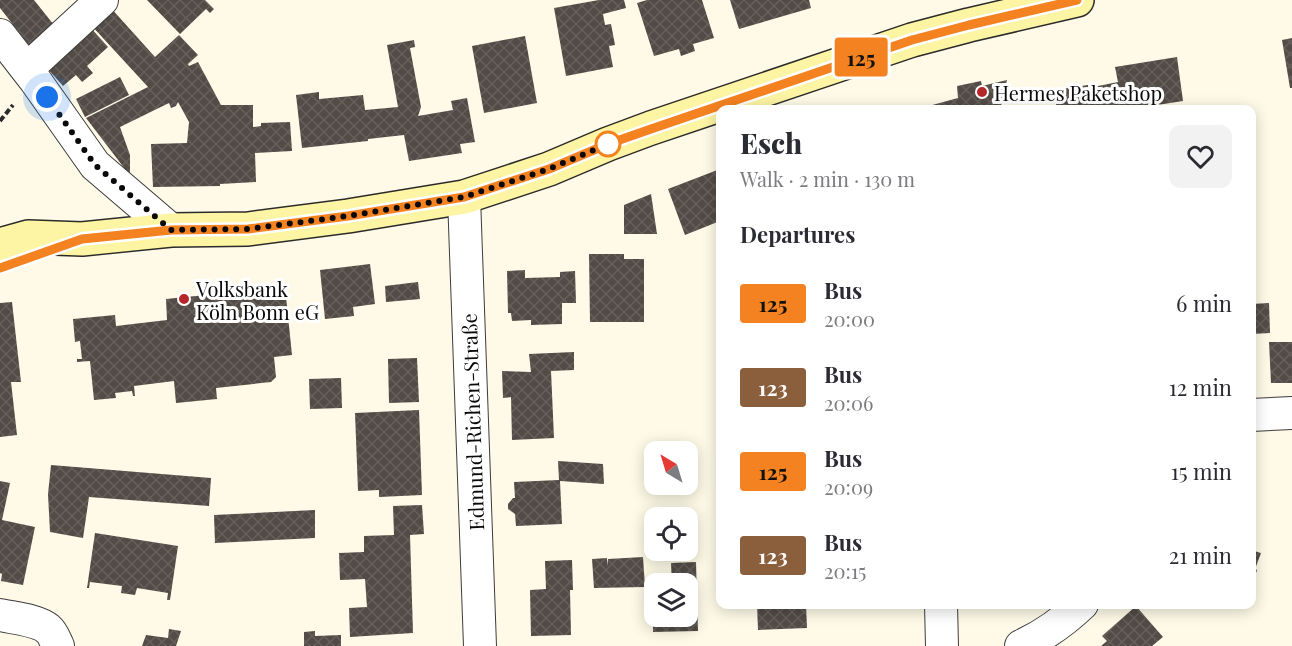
<!DOCTYPE html>
<meta charset="utf-8">
<style>
:root{--surface:#fff;--page:#f2f2f3;--text:#2b2b33;--muted:#7c7c81}
body{margin:0;font-family:"Playfair Display",serif;background:var(--page);color:var(--text);height:100vh;display:flex;flex-direction:column;font-size:22px;white-space:nowrap}
*{box-sizing:border-box;margin:0}
p{font-size:20px;color:var(--muted)}
.icon{flex:none;width:33px;height:33px;fill:none;stroke:currentColor;stroke-width:2;stroke-linecap:round;stroke-linejoin:round}
.map{position:relative;flex:1;overflow:hidden}
.side{position:absolute;left:716px;top:105px;width:540px;height:504px;display:flex;flex-direction:column;background:var(--surface);border-radius:12px;box-shadow:0 3px 15px #0003}
.side>*{flex:none}
.badge{padding:0 12px;border-radius:4px;font-size:21px;line-height:39px}
.needle{width:39px;rotate:322deg}
.tools{position:absolute;left:644px;top:441px;display:grid;gap:12px}
.tools a{display:grid;place-items:center;width:54px;height:54px;border-radius:12px;background:var(--surface);box-shadow:0 3px 15px #0003;font-size:30px}
.you{position:absolute;width:30px;height:30px;margin:-15px;border:4px solid #fff;border-radius:50%;background:#1a73e8;box-shadow:0 0 0 9px #1a73e833}
.map>.badge{position:absolute;translate:-50% -50%;box-shadow:0 0 0 3px #fff}
h2{padding:0 24px;font-size:22px;line-height:54px}
.round{display:grid;place-items:center;flex:none;width:63px;height:63px;border-radius:12px;background:var(--page)}
.summary{display:flex;align-items:center;justify-content:space-between;height:102px;padding:0 24px}
h1{font-size:28px;font-weight:800;line-height:45px}
ul{padding:0;list-style:none}
li{display:flex;align-items:center;gap:18px;height:84px;padding:0 24px}
li div{flex:1}
li b{display:block;font-size:22px}
li em{font-style:normal}
li .badge{min-width:66px;font-weight:700;text-align:center}
.map>svg:first-child{display:block}
</style>
<div class="map">
<svg width="1292" height="646" viewBox="0 0 1292 646">
<defs>
<pattern id="building-cross-hatch" width="8" height="8" patternUnits="userSpaceOnUse" patternTransform="scale(1.5)"><rect width="8" height="8" fill="#524b46"/><path d="M0 0l8 8M0 8l8-8" fill="none" stroke="#66605c"/></pattern>
</defs>
<rect width="100%" height="100%" fill="#fefae7"/>
<g fill="url(#building-cross-hatch)">
<path d="M0,0H34L54,25L29,45L0,8Z"/>
<path d="M147,0H205L214,9L210,13L206,9L180,34Z"/>
<path d="M599,0H624L626,8L603,14L605,25L611,24L615,45L609,46L613,67L566,76L554,8Z"/>
<path d="M647,0H702L714,38L693,44L695,51L681,56L679,49L654,56L637,3Z"/>
<path d="M730,0H809L811,8L739,29Z"/>
<path d="M110,7L155,57L179,35L198,55L188,64L189,66L198,62L221,105H253V127L261,126V123L290,122L292,151L255,153L256,182L220,184V186L153,187L151,144L187,143L189,122L178,102L176,106L171,108L169,103L120,127L130,155V173H128L86,118L148,87L91,25Z"/>
<path d="M90,27L108,47L87,66L93,73L82,82L76,75L63,86L46,67Z"/>
<path d="M525,36L537,103L484,113L472,46Z"/>
<path d="M1292,38V88H1290L1282,40Z"/>
<path d="M414,40L415,47L410,48L421,107L418,116L453,110L451,101L467,98L475,142L460,144L462,153L409,161L404,135L368,139V141L302,148L296,95L319,92V99L363,95L365,110L398,107L387,45Z"/>
<path d="M1177,57L1183,101L1125,110H1057L1054,90L1088,85V88L1118,82L1115,67Z"/>
<path d="M120,77L129,95L85,117L76,99Z"/>
<path d="M1007,80L1000,110H914L958,98L957,86L981,81L982,86Z"/>
<path d="M720,169V221L685,235L668,189Z"/>
<path d="M651,194L657,234H624V205Z"/>
<path d="M589,254H624V259H644V322H590Z"/>
<path d="M370,264L375,304L353,307L354,316L325,319L320,270Z"/>
<path d="M525,270V278L560,277V272L575,271L576,303H562V324L531,325V320L512,321L511,313H508L507,271Z"/>
<path d="M418,282L420,299L386,302L385,286Z"/>
<path d="M285,287L292,355L274,357L276,377L271,382L216,388L217,399L176,403L174,381L134,386L135,396H133L132,391L115,393L116,398L94,400L90,361L77,362V359H82L80,341L75,342L73,319L115,315L116,326L167,320L166,299Z"/>
<path d="M12,302L21,382H11L17,435L0,437V303Z"/>
<path d="M1269,303L1270,333L1252,334L1251,304Z"/>
<path d="M1269,342H1292V383H1271Z"/>
<path d="M574,352V370L551,371L554,438L512,440L511,397L503,398L502,371L531,372L529,354Z"/>
<path d="M417,358L419,402L389,403L388,359Z"/>
<path d="M341,378L342,408L310,409L309,379Z"/>
<path d="M419,410L422,495L379,497V490L358,491L355,413Z"/>
<path d="M558,461L603,464L604,484L560,481L562,524L516,526L515,514L508,509V504L513,498H515L514,482L559,480Z"/>
<path d="M51,465L211,478L209,506L89,497L83,538L50,532L48,494Z"/>
<path d="M0,481L10,483L2,520L35,527L23,585L1,581L2,574L0,573Z"/>
<path d="M422,505L424,534L410,535L413,633L350,637L349,608L367,607L365,579L340,580L339,553L364,552V536L394,535L393,506Z"/>
<path d="M315,510V538L215,543L214,515Z"/>
<path d="M95,533L178,546L170,600H167L168,593L137,588L135,595L121,593L122,586L90,582L89,588H87Z"/>
<path d="M1251,550L1261,553L1255,569L1257,570L1256,573L1253,572L1251,578Z"/>
<path d="M643,557L645,587L594,588L592,559L607,558V566L608,559Z"/>
<path d="M572,560L573,590H570L571,635L531,636L530,590L546,589L545,561Z"/>
<path d="M696,562L698,631L653,632V616H687V584H672L671,563Z"/>
<path d="M757,604H806L807,628L758,630Z"/>
<path d="M1136,606L1163,637L1152,646H1101L1107,641L1102,636Z"/>
<path d="M169,629L181,631L176,646H142L146,635L168,638Z"/>
<path d="M315,631V636L341,635V646H304V632Z"/>
</g>
<g fill="none" stroke-linecap="round" stroke-linejoin="round">
<g stroke="#3c3c3c" stroke-width="34">
<g id="minor">
<path d="M0,35L35,80L95,165L171,230"/>
<path d="M27,69L102,0"/>
<path d="M464,197L480,646"/>
<path d="M1251,415L1292,413"/>
<path d="M941,604L942,646"/>
<path d="M0,615C13,618 38,620 48,629C53,633 55,640 58,646"/>
<path d="M1021,646C1043,636 1064,621 1082,604"/>
</g>
</g>
<g stroke="#2b2b2b" stroke-width="36">
<path id="secondary" d="M0,245L28,237L82,239L171,230L248,229L348,216L464,197L549,169L608,144L651,128L912,40L969,25L1077,0"/>
</g>
<path stroke="#2b2b2b" stroke-width="4" stroke-dasharray="6 3" stroke-linecap="butt" d="M0,121L13,105"/>
<use href="#minor" stroke="#fff" stroke-width="32"/>
<use href="#secondary" stroke="#fdf5a3" stroke-width="33"/>
</g>
<g fill="none" stroke-linecap="round" stroke-linejoin="round">
<g stroke="#fff" stroke-width="14">
<path id="line" d="M0,268L82,239L171,230L248,229L348,216L464,197L549,169L608,144L651,129L912,40L969,25L1077,0"/>
</g>
<use href="#line" stroke="#f58220" stroke-width="9"/>
<path stroke="#090909" stroke-width="6" stroke-dasharray="0 10.8" d="M47,97L95,165L171,230L248,229L348,216L464,197L549,169L608,144"/>
</g>
<g fill="#b4272b" stroke="#fff" stroke-width="2">
<circle cx="982" cy="92" r="6"/>
<circle cx="184" cy="299" r="6"/>
</g>
<circle fill="#fff" stroke="#f58220" stroke-width="3" cx="608" cy="144" r="12"/>
<g text-anchor="middle" dominant-baseline="central" stroke-width="6" stroke-linejoin="round" paint-order="stroke">
<g font-size="20" fill="#090909" stroke="#fff" text-anchor="start">
<text x="994" y="92">Hermes Paketshop</text>
<text x="196" y="288">Volksbank<tspan x="196" dy="23">Köln Bonn eG</tspan></text>
</g>
<g font-size="20" fill="#090909" stroke="#fff">
<text transform="translate(472 422) rotate(-92)">Edmund-Richen-Straße</text>
</g>
</g>
</svg>
<div class="tools">
<a><svg class="needle" viewBox="-14 -14 28 28"><path d="M0-13l5 13h-10z" fill="#e53935"/><path d="M0 13l5-13h-10z" fill="#7c7c81"/></svg></a>
<a><svg class="icon" aria-label="locate" viewBox="0 0 24 24"><circle cx="12" cy="12" r="6"/><path d="M12 2v4M12 18v4M2 12h4M18 12h4"/></svg></a>
<a><svg class="icon" aria-label="layers" viewBox="0 0 24 24"><path d="M12 4l9 5-9 5-9-5zM3 14l9 5 9-5"/></svg></a>
</div>
<div class="you" style="left:47px;top:97px"></div>
<b class="badge" style="left:861px;top:57px;background:#f58220;color:#111">125</b>
<section class="side">
<div class="summary"><div><h1>Esch</h1><p>Walk · 2 min · 130 m</p></div><a class="round"><svg class="icon" aria-label="heart" viewBox="0 0 24 24"><path d="M12 20l-8-8c-3-5 5-10 8-4 3-6 11-1 8 4z"/></svg></a></div>
<h2>Departures</h2>
<ul>
<li><span class="badge" style="background:#f58220;color:#111">125</span><div><b>Bus</b><p>20:00</p></div><em>6 min</em></li>
<li><span class="badge" style="background:#8b5e3c;color:#fff">123</span><div><b>Bus</b><p>20:06</p></div><em>12 min</em></li>
<li><span class="badge" style="background:#f58220;color:#111">125</span><div><b>Bus</b><p>20:09</p></div><em>15 min</em></li>
<li><span class="badge" style="background:#8b5e3c;color:#fff">123</span><div><b>Bus</b><p>20:15</p></div><em>21 min</em></li>
</ul>
</section>
</div>
